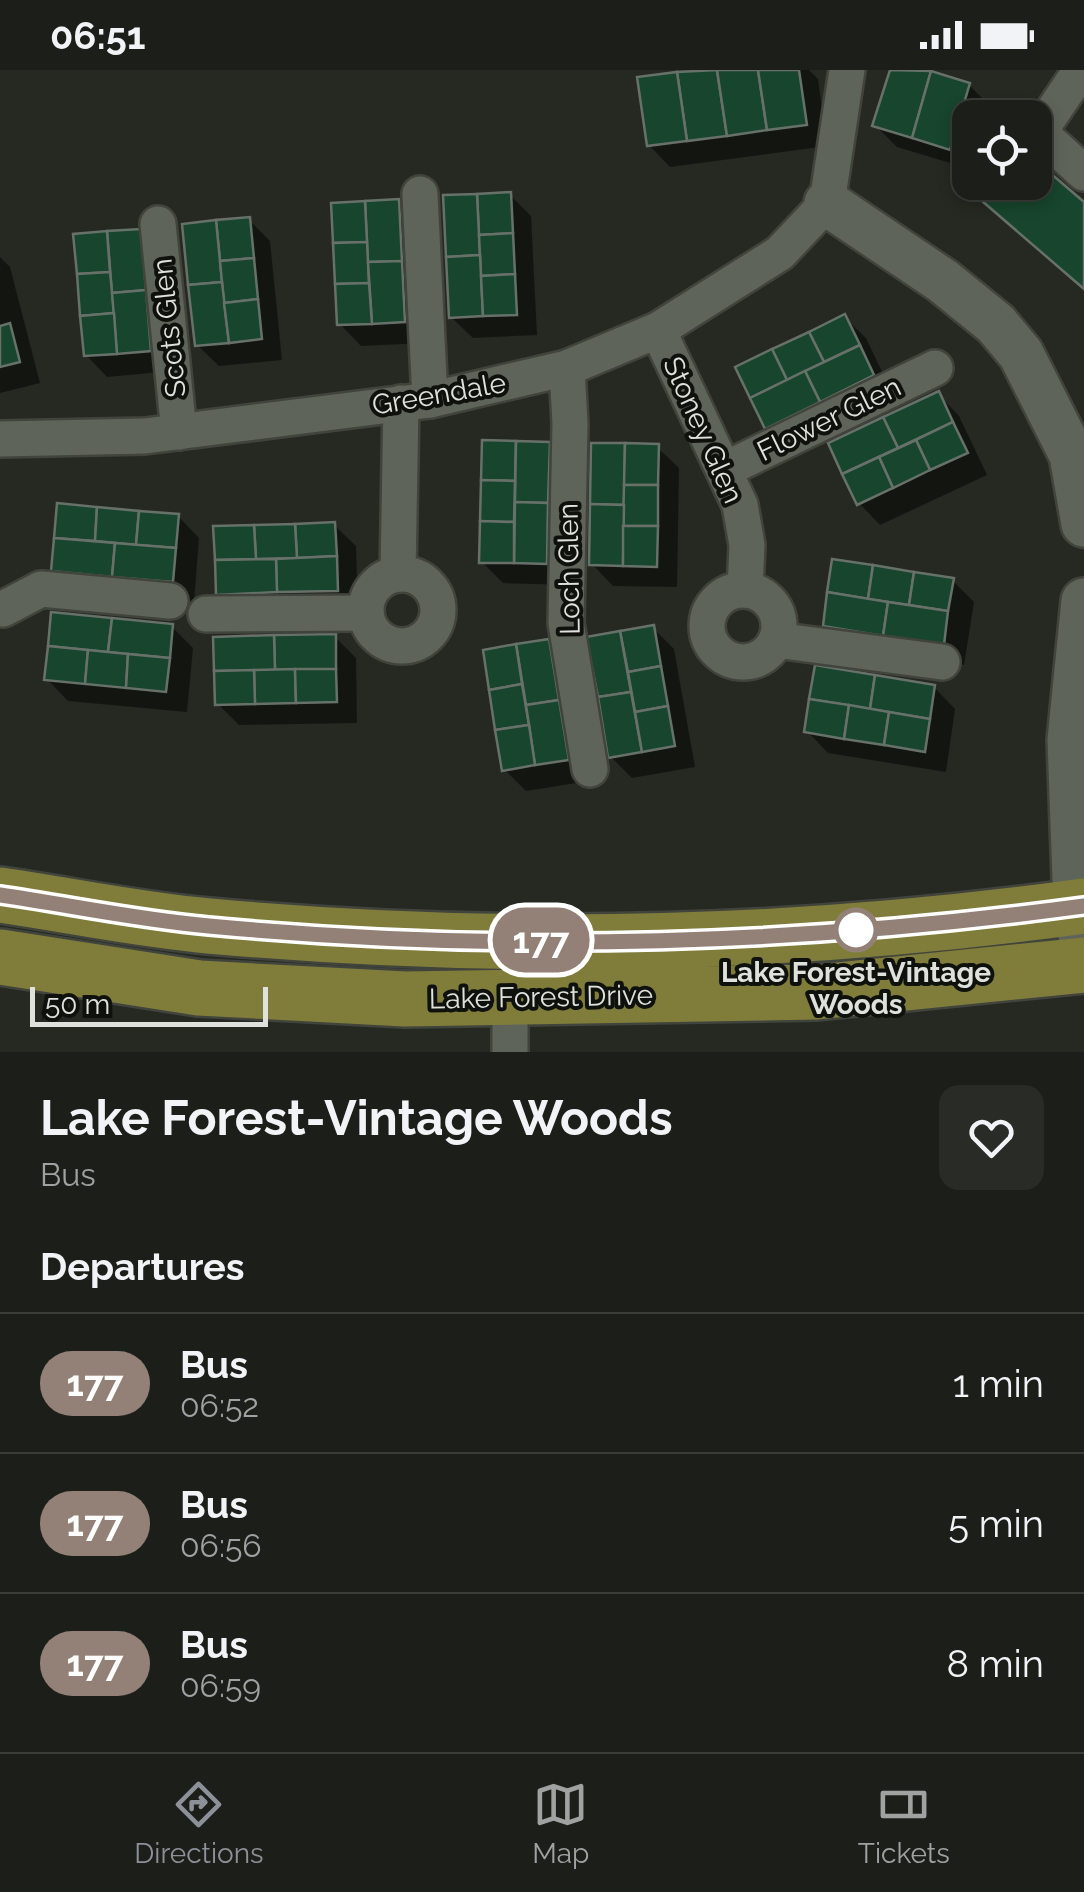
<!DOCTYPE html>
<style>
:root{--surface:#1c1f19;--page:#292c26;--text:#f1f3f6;--muted:#a0a2a2;--line:#3a3d38;--accent:#8c9099}
body{margin:0;font-family:Raleway,sans-serif;background:var(--page);color:var(--text);height:100vh;display:flex;flex-direction:column;font-size:38px;white-space:nowrap}
*{box-sizing:border-box;margin:0}
p{font-size:32px;color:var(--muted)}
.icon{flex:none;width:55px;height:55px;fill:none;stroke:currentColor;stroke-width:2;stroke-linecap:round;stroke-linejoin:round}
.map{position:relative;height:982px;overflow:hidden}
.panel{display:flex;flex-direction:column;background:var(--surface);flex:1}
.panel>*{flex:none}
.badge{padding:0 20px;border-radius:32px;font-size:35px;line-height:65px}
.controls{position:absolute;left:952px;top:30px;display:grid;gap:20px}
.controls a{display:grid;place-items:center;width:100px;height:100px;border-radius:20px;background:var(--surface);box-shadow:0 5px 15px #0003,0 0 0 2px var(--line);font-size:50px}
.scale{position:absolute;left:30px;bottom:25px;width:238px;box-sizing:border-box;padding-left:10px;border:5px solid #dfe2dc;border-top:0;font-size:28px;line-height:35px;white-space:nowrap;color:#dfe2dc;-webkit-text-stroke:8px #0f110d;paint-order:stroke}
.map>.badge{position:absolute;translate:-50% -50%;box-shadow:0 0 0 5px #fff}
h2{padding:0 40px;font-size:38px;line-height:90px}
.round{display:grid;place-items:center;flex:none;width:105px;height:105px;border-radius:20px;background:var(--page)}
.overview{display:flex;align-items:center;justify-content:space-between;height:170px;padding:0 40px}
h1{font-size:48px;font-weight:700;line-height:75px}
ul{padding:0;list-style:none}
li{display:flex;align-items:center;gap:30px;height:140px;padding:0 40px;border-top:2px solid var(--line)}
li div{flex:1}
li b{display:block;font-size:38px}
li em{font-style:normal}
li .badge{min-width:110px;font-weight:700;text-align:center}
.status{display:flex;justify-content:space-between;align-items:center;height:70px;padding:0 50px;background:var(--surface);direction:ltr}
.status svg{height:28px;fill:currentColor}
.tab-bar{display:flex;justify-content:space-around;align-items:center;height:140px;border-top:2px solid var(--line);background:var(--surface);font-size:28px;color:var(--muted)}
.tab-bar a{display:grid;justify-items:center;gap:5px}
.tab-bar .active{color:var(--accent)}
.map>svg:first-child{display:block}
</style>
<div class="status"><b>06:51</b><svg viewBox="0 0 49 12"><path d="M0 12V9h3v3zM5 12V6h3v6zM10 12V3h3v9zM15 12V0h3v12zM26 1h20v11H26zM47 4h2v5h-2z"/></svg></div>
<div class="map">
<svg width="1084" height="982" viewBox="0 0 1084 982">
<rect width="100%" height="100%" fill="#252921"/>
<g fill="#0007">
<path d="M708,0H809L818,9L827,76L670,97L649,75L640,9Z"/>
<path d="M892,0H920L969,15L990,36L987,48H970V99L897,77L875,55Z"/>
<path d="M510,125L531,146L537,265L473,268L451,247Z"/>
<path d="M398,132L419,153L426,273L361,276L340,254L334,136Z"/>
<path d="M249,150L270,171L282,290L219,296L197,275L185,156Z"/>
<path d="M140,161L161,183L172,301L107,307L86,285L75,166Z"/>
<path d="M0,187L10,197L40,313L0,323Z"/>
<path d="M844,247L866,268L894,327L788,378L767,357Z"/>
<path d="M938,324L959,346L987,405L880,455L859,433L831,375Z"/>
<path d="M484,373L549,375L570,396L568,515L503,513L482,492Z"/>
<path d="M657,377L679,398L677,517L613,516L592,494Z"/>
<path d="M59,436L178,446L199,468L194,532L75,522L54,500Z"/>
<path d="M334,455L356,476L358,541L240,545L218,524L216,459Z"/>
<path d="M834,492L952,510L974,532L964,595L847,577L825,555Z"/>
<path d="M53,545L172,557L193,578L187,642L68,631L47,609Z"/>
<path d="M653,558L674,579L695,697L632,708L610,686L589,569Z"/>
<path d="M335,567L356,588L357,653L239,655L218,634Z"/>
<path d="M549,572L570,594L589,711L526,721L504,699L486,582Z"/>
<path d="M934,617L955,639L946,702L828,683L807,661Z"/>
</g>
<g fill="#17452d" stroke="#67716a" stroke-width="2.5">
<path d="M717,0L727,66L687,71L677,2Z"/>
<path d="M717,0H758L767,60L727,66Z"/>
<path d="M758,0H799L807,55L767,60Z"/>
<path d="M890,0L931,1L912,68L872,56Z"/>
<path d="M931,1L970,13L950,80L912,68Z"/>
<path d="M677,2L687,71L647,76L637,7Z"/>
<path d="M1035,90L1084,132V219L967,118L972,112H1035Z"/>
<path d="M511,122L513,163L479,165L477,124Z"/>
<path d="M477,124L480,185L446,187L443,125Z"/>
<path d="M399,129L402,191L368,192L365,131Z"/>
<path d="M365,131L367,172L333,173L331,133Z"/>
<path d="M250,147L254,188L220,191L216,150Z"/>
<path d="M216,150L222,212L188,215L182,154Z"/>
<path d="M141,159L146,220L112,223L107,161Z"/>
<path d="M107,161L110,202L77,204L73,164Z"/>
<path d="M513,163L515,204L481,206L479,165Z"/>
<path d="M367,172L369,213L335,214L333,173Z"/>
<path d="M480,185L483,246L449,248L446,187Z"/>
<path d="M254,188L258,229L224,233L220,191Z"/>
<path d="M402,191L405,252L372,254L368,192Z"/>
<path d="M110,202L114,243L80,246L77,204Z"/>
<path d="M515,204L517,245L483,246L481,206Z"/>
<path d="M222,212L229,273L195,276L188,215Z"/>
<path d="M369,213L372,254L337,255L335,214Z"/>
<path d="M146,220L151,281L117,284L112,223Z"/>
<path d="M258,229L262,269L229,273L224,233Z"/>
<path d="M114,243L117,284L84,286L80,246Z"/>
<path d="M845,244L860,275L824,292L809,262Z"/>
<path d="M10,253L20,292L0,297V256Z"/>
<path d="M809,262L824,292L787,310L772,279Z"/>
<path d="M860,275L874,305L820,332L805,301Z"/>
<path d="M772,279L787,310L750,328L735,297Z"/>
<path d="M805,301L820,332L765,359L750,328Z"/>
<path d="M939,321L953,352L898,378L883,347Z"/>
<path d="M883,347L898,378L842,404L828,373Z"/>
<path d="M953,352L968,383L930,400L916,370Z"/>
<path d="M482,370L516,371L515,411L481,410Z"/>
<path d="M916,370L930,400L893,418L879,387Z"/>
<path d="M516,371L550,372L548,433L515,432Z"/>
<path d="M591,373H625L624,435L590,434Z"/>
<path d="M625,373L659,374L658,415H624Z"/>
<path d="M879,387L893,418L857,435L842,404Z"/>
<path d="M481,410L515,411L514,452L480,451Z"/>
<path d="M624,415H658V456H623Z"/>
<path d="M515,432L548,433L547,494L514,493Z"/>
<path d="M57,433L97,437L95,471L54,468Z"/>
<path d="M590,434L624,435L623,496L589,495Z"/>
<path d="M97,437L139,441L136,475L95,471Z"/>
<path d="M139,441L179,444L176,478L136,475Z"/>
<path d="M480,451L514,452V493H479Z"/>
<path d="M335,452L337,486L297,488L295,454Z"/>
<path d="M295,454L297,488L256,489L254,455Z"/>
<path d="M254,455L256,489L215,490L213,456Z"/>
<path d="M623,456H658L657,497L623,496Z"/>
<path d="M54,468L115,473L112,507L51,501Z"/>
<path d="M115,473L176,478L173,512L112,507Z"/>
<path d="M337,486L338,521L277,522L276,489Z"/>
<path d="M276,489L277,522L216,525L215,490Z"/>
<path d="M832,489L873,495L868,529L827,522Z"/>
<path d="M873,495L914,502L909,535L868,529Z"/>
<path d="M914,502L954,508L948,541L909,535Z"/>
<path d="M827,522L888,532L883,566L823,556Z"/>
<path d="M888,532L948,541L944,575L883,566Z"/>
<path d="M51,542L112,548L108,582L48,576Z"/>
<path d="M112,548L173,554L170,588L108,582Z"/>
<path d="M654,555L661,596L628,602L620,561Z"/>
<path d="M620,561L631,622L598,627L586,567Z"/>
<path d="M336,564V599L275,600L274,565Z"/>
<path d="M274,565L275,600L214,601L213,567Z"/>
<path d="M549,569L559,630L526,635L516,574Z"/>
<path d="M516,574L522,614L489,620L483,580Z"/>
<path d="M48,576L88,580L85,614L44,610Z"/>
<path d="M88,580L128,584L126,618L85,614Z"/>
<path d="M128,584L170,588L166,622L126,618Z"/>
<path d="M815,595L875,605L870,639L809,629Z"/>
<path d="M661,596L668,636L635,642L628,602Z"/>
<path d="M295,599L296,633L255,634L254,600Z"/>
<path d="M295,599H336L337,632L296,633Z"/>
<path d="M254,600L255,634L215,635L214,601Z"/>
<path d="M875,605L935,615L930,649L870,639Z"/>
<path d="M522,614L529,655L495,660L489,620Z"/>
<path d="M631,622L642,682L608,688L598,627Z"/>
<path d="M809,629L849,635L844,669L804,662Z"/>
<path d="M559,630L569,690L535,695L526,635Z"/>
<path d="M849,635L889,642L884,675L844,669Z"/>
<path d="M668,636L675,676L642,682L635,642Z"/>
<path d="M889,642L930,649L925,682L884,675Z"/>
<path d="M529,655L535,695L502,701L495,660Z"/>
</g>
<g fill="none" stroke-linecap="round" stroke-linejoin="round">
<g stroke="#40443c" stroke-width="40">
<g id="minor">
<path d="M1081,0L1039,62L1084,103"/>
<path d="M420,124L430,330"/>
<path d="M158,154L179,362"/>
<path d="M658,260L740,435L747,475L745,520"/>
<path d="M567,298L570,354L566,553L590,699"/>
<path d="M0,369L145,366L430,330L567,298L658,260L780,183L827,133L847,0"/>
<path d="M724,400L935,298"/>
<path d="M398,504L401,333"/>
<circle cx="402" cy="540" r="36"/>
<circle cx="743" cy="556" r="36"/>
<path d="M3,539L41,519L170,531"/>
<path d="M206,544L366,543"/>
<path d="M776,570L942,592"/>
<path d="M510,929V982"/>
</g>
</g>
<g stroke="#40443c" stroke-width="50">
<g id="tertiary">
<path d="M827,133L943,211L996,254L1021,284L1072,385L1084,454"/>
<path d="M1084,531L1070,670L1076,837L1084,882"/>
</g>
</g>
<g stroke="#40443c" stroke-width="60">
<g id="primary">
<path d="M0,825C69,835 139,850 209,856C499,882 796,876 1084,836"/>
<path d="M0,887L199,918L405,929L817,922L1084,895"/>
</g>
</g>
<use href="#minor" stroke="#5f645a" stroke-width="35"/>
<use href="#tertiary" stroke="#5f645a" stroke-width="45"/>
<use href="#primary" stroke="#807d3b" stroke-width="55"/>
</g>
<g fill="none" stroke-linecap="round" stroke-linejoin="round">
<g stroke="#fff" stroke-width="22">
<path id="line" d="M0,825C69,835 139,850 209,856C499,883 796,875 1084,836"/>
</g>
<use href="#line" stroke="#938177" stroke-width="15"/>
</g>
<circle fill="#fff" stroke="#938177" stroke-width="5" cx="856" cy="860" r="20"/>
<g text-anchor="middle" dominant-baseline="central" stroke-width="8" stroke-linejoin="round" paint-order="stroke">
<g font-size="28" fill="#dfe2dc" stroke="#0f110d">
<text transform="translate(169 258) rotate(-96)">Scots Glen</text>
<text transform="translate(439 324) rotate(-10)">Greendale</text>
<text transform="translate(829 349) rotate(-26)">Flower Glen</text>
<text transform="translate(703 360) rotate(66)">Stoney Glen</text>
<text transform="translate(569 499) rotate(-91)">Loch Glen</text>
<text transform="translate(541 927) rotate(-1)">Lake Forest Drive</text>
</g>
<g font-size="28" font-weight="bold" fill="#dfe2dc" stroke="#0f110d">
<text x="856" y="902">Lake Forest-Vintage<tspan x="856" dy="32">Woods</tspan></text>
</g>
</g>
</svg>
<div class="controls">
<a><svg class="icon" aria-label="locate" viewBox="0 0 24 24"><circle cx="12" cy="12" r="6"/><path d="M12 2v4M12 18v4M2 12h4M18 12h4"/></svg></a>
</div>
<div class="scale">50 m</div>
<b class="badge" style="left:541px;top:870px;background:#938177;color:#fff">177</b>
</div>
<section class="panel">
<div class="overview"><div><h1>Lake Forest-Vintage Woods</h1><p>Bus</p></div><a class="round"><svg class="icon" aria-label="heart" viewBox="0 0 24 24"><path d="M12 20l-8-8c-3-5 5-10 8-4 3-6 11-1 8 4z"/></svg></a></div>
<h2>Departures</h2>
<ul>
<li><span class="badge" style="background:#938177;color:#fff">177</span><div><b>Bus</b><p>06:52</p></div><em>1 min</em></li>
<li><span class="badge" style="background:#938177;color:#fff">177</span><div><b>Bus</b><p>06:56</p></div><em>5 min</em></li>
<li><span class="badge" style="background:#938177;color:#fff">177</span><div><b>Bus</b><p>06:59</p></div><em>8 min</em></li>
</ul>
</section>
<nav class="tab-bar">
<a class="active"><svg class="icon" aria-label="directions" viewBox="0 0 24 24"><path d="M12 3l9 9-9 9-9-9zM9 14v-3h6M13 9l2 2-2 2"/></svg>Directions</a>
<a><svg class="icon" aria-label="map" viewBox="0 0 24 24"><path d="M3 6l6-2 6 2 6-2v14l-6 2-6-2-6 2zM9 4v14M15 6v14"/></svg>Map</a>
<a><svg class="icon" aria-label="tickets" viewBox="0 0 24 24"><path d="M3 7h18v10H3zM15 7v10"/></svg>Tickets</a>
</nav>
